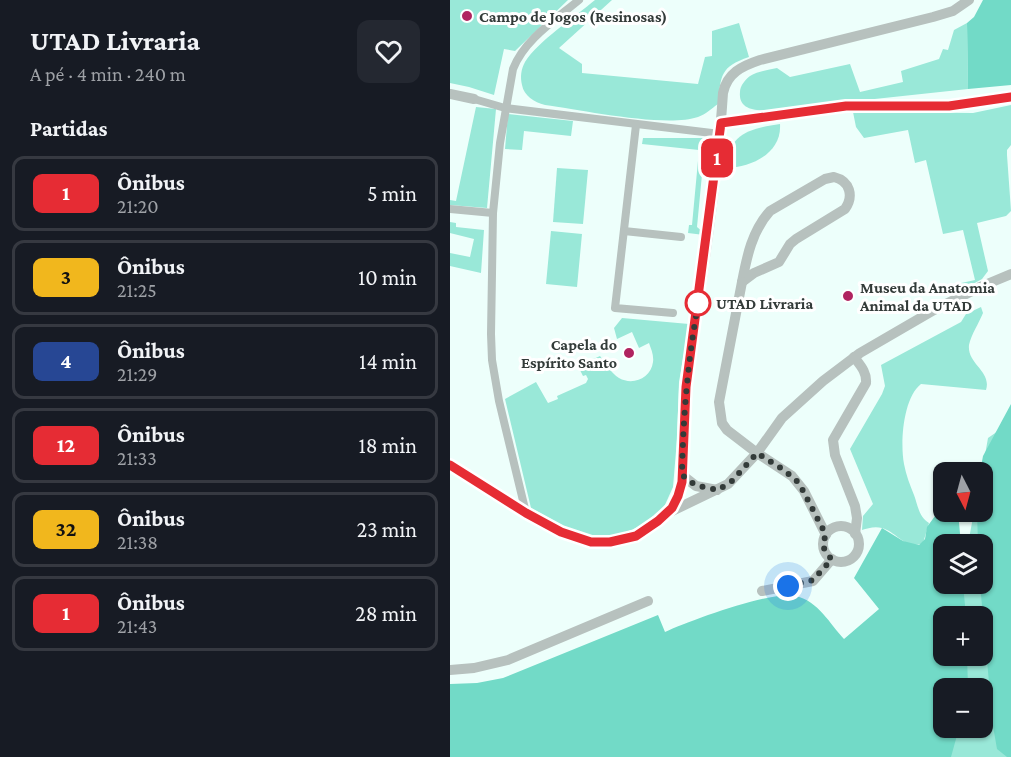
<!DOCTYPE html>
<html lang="pt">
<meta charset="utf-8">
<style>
:root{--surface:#171b24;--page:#242831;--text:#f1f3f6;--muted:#9ea1a6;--line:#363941}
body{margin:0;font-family:"Crimson Pro",serif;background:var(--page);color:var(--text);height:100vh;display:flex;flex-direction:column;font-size:22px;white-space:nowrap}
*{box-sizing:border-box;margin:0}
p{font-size:20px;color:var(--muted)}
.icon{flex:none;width:33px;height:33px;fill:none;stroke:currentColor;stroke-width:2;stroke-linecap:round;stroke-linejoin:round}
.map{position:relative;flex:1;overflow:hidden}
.panel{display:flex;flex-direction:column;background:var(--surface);width:450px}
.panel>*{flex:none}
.badge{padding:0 12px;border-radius:9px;font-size:21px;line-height:39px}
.needle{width:39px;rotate:174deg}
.fabs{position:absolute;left:483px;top:462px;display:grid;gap:12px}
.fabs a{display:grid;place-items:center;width:60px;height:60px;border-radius:12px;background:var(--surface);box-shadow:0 2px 4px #0004;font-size:30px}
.you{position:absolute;width:30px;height:30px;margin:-15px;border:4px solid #fff;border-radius:50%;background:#1a73e8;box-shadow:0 0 0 9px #1a73e833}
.map>.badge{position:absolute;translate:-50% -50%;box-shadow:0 0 0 3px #fff}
h2{padding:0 30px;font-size:22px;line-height:54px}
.round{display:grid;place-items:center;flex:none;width:63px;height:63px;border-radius:12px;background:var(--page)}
.summary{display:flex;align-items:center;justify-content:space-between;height:102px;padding:0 30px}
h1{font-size:28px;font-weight:700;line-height:45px}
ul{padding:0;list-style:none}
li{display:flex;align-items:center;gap:18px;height:75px;margin:0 12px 9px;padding:0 18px;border:3px solid var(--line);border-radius:12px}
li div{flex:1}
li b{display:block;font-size:22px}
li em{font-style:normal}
li .badge{min-width:66px;font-weight:700;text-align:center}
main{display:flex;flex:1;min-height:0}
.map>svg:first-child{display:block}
</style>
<main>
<section class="panel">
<div class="summary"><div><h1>UTAD Livraria</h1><p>A pé · 4 min · 240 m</p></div><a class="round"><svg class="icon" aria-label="heart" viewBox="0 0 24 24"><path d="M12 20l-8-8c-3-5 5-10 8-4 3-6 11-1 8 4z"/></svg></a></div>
<h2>Partidas</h2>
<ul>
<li><span class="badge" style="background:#e62c34;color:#fff">1</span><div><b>Ônibus</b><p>21:20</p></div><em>5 min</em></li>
<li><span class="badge" style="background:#f1b71d;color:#111">3</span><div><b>Ônibus</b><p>21:25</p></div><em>10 min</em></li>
<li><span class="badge" style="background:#274794;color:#fff">4</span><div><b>Ônibus</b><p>21:29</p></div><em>14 min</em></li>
<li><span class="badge" style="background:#e62c34;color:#fff">12</span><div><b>Ônibus</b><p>21:33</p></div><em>18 min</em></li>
<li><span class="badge" style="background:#f1b71d;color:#111">32</span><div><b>Ônibus</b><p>21:38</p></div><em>23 min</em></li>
<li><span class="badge" style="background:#e62c34;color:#fff">1</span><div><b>Ônibus</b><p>21:43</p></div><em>28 min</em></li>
</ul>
</section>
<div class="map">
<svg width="561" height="757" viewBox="0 0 561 757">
<rect width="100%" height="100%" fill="#edfffb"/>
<g fill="#99e8d8" fill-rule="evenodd">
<path d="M0,0H118L65,51L54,49L44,95L19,87L0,83Z"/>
<path d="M145,0H162L109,48L132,64V73L248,84L255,57L262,56V31L289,23L299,57C270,67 271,75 268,104C261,109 256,114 248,117C216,128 132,110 95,105C84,102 74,96 72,85C70,77 71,69 75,62C87,42 126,16 145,0Z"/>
<path d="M517,23L518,89L322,110C308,111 288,111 290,92C290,86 295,80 300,76C308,71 318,70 327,68L340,77L400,64L410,92L453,82L451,71L489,59L493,49L498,50L504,30Z"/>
<path d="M561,105V145L557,150V155L561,211L556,216L527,223L538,271L532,279L503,295L493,287L525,280L513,230L493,234L476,160L465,163L458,130L414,138L406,127L403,112L523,113Z"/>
<path d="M26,107L46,109L37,208L0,205V200L6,201Z"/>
<path d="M58,114L123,121L121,136L74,131L72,150L55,149Z"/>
<path d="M330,124C332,153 302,167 277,168C277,134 301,128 330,124Z"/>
<path d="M193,138H262L261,158L253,164L247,227L254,233V235L238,233L239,225H242L249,150L192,144Z"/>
<path d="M107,168L138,170L133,224L103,222Z"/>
<path d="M0,222L6,223V227L34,230L31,273L0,266V253L20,257L24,239L0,233Z"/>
<path d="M101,231L132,234L127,287L96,284Z"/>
<path d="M531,307L533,313C529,323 521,335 519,345C517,364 542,371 536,390L471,384C453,398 450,443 454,464C456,475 460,485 464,495C468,506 469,517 479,523L473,543C456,551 447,532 432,528C425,526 418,528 412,530L413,516L423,504L400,449L432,394L435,386L431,365L511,322L516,314Z"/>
<path d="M172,318L239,324L229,382L227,439L223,487L214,507L191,526L171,534L149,537L138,536L117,528L81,508L55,399L86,382L98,403L108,399L107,396L136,383L138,379L136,375L133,376L128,366L150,356C156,364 161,373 169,378C183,386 201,378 203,362C204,355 201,349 199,343L189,348L182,332L167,339L164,328Z"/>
<path d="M561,422V757H478L497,656H532V616H505L511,584H532V544H518L524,512H532V472L538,438ZM494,688H532V728H494Z"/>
</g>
<g fill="#72dac7">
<path d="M533,0H561V85L518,89L517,23L524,17Z"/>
<path d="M561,404V757H557L547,749L543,726L530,584H532V544H528L527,512H532V472H530L533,456Z"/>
<path d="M493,505L494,512H508L511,544H494V584H513L516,616H494V656H517L518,687L494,688V728H509L501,757H0V684L27,683L53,678L208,615L215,632C239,621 322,590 346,596C368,601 380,624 394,639L429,609L404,578L432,528L453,541L469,545L475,539L477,527Z"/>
</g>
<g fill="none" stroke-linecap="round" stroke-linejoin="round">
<g stroke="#b7c1be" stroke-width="8">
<path d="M24,99L55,108L270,134"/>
<path d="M186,125L165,308L223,313"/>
<path d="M0,209L43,213"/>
<path d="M174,231L231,237"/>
<path d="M76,513L49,401L42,360L41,334L43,213L50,143L63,69C74,40 105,20 129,0"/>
</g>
<g stroke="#b7c1be" stroke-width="10">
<path d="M0,94L24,99"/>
<path d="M271,123L396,106L499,107L561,97"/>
<path d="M384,177C400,181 404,196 395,209L346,239L340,244L329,262L304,273L292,282C297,256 302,231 320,211L375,179Z"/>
<path d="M292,282L269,402L272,423L277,430L307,453L342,476L354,491L376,535"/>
<path d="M404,357C410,365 417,372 416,383L383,440L385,455L405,506L407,518L405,534"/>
<path d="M0,465C41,489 113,548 161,542C186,539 216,523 227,499C236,478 232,453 233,431C233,416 235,401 236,386C240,350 247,314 252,278C261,217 269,155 273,93C277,73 292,66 310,60L483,17L503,11L519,0"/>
<path d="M232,475L246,486L267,490"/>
<path d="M220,512L278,484L307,453L332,418L373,381L410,353L484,310L530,287L561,274"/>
<circle cx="391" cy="544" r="18"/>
<path d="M312,591L363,581L382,559"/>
<path d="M0,670L24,668L58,660L198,601"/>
</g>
</g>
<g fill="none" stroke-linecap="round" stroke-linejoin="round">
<g stroke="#fff" stroke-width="14">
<path id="line" d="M0,465L76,513L111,532L141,542H160L186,536L208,521L222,508L228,496L232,482L236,387L271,123L396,106H499L561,97"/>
</g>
<use href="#line" stroke="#e62c34" stroke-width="9"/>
<path stroke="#333b39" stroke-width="6" stroke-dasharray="0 10.8" d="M248,303L249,299C238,358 233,416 232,475L245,485L268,490L282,481L307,453L334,470L349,483L376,535C371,545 374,553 382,559L363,580L338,586"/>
</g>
<g fill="#b02460" stroke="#fff" stroke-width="2">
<circle cx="17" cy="16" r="6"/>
<circle cx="398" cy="296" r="6"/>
<circle cx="179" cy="353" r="6"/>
</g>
<circle fill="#fff" stroke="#e62c34" stroke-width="3" cx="248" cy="303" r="12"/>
<g text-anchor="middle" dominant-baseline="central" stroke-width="6" stroke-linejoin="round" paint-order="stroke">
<g font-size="16" font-weight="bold" fill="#333b39" stroke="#fff" text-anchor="start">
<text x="29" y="16">Campo de Jogos (Resinosas)</text>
<text x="410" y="287">Museu da Anatomia<tspan x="410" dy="18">Animal da UTAD</tspan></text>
<text x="167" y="344" text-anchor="end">Capela do<tspan x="167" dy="18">Espírito Santo</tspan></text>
</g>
<g font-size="16" font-weight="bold" fill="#333b39" stroke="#fff" text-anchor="start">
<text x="266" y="303">UTAD Livraria</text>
</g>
</g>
</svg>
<div class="fabs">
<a><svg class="needle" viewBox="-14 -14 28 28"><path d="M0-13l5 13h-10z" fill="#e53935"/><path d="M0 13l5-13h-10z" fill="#9ea1a6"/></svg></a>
<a><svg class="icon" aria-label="layers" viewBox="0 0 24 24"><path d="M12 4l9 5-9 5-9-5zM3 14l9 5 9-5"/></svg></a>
<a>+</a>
<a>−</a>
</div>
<div class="you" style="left:338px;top:586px"></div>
<b class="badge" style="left:267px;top:158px;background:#e62c34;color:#fff">1</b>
</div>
</main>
